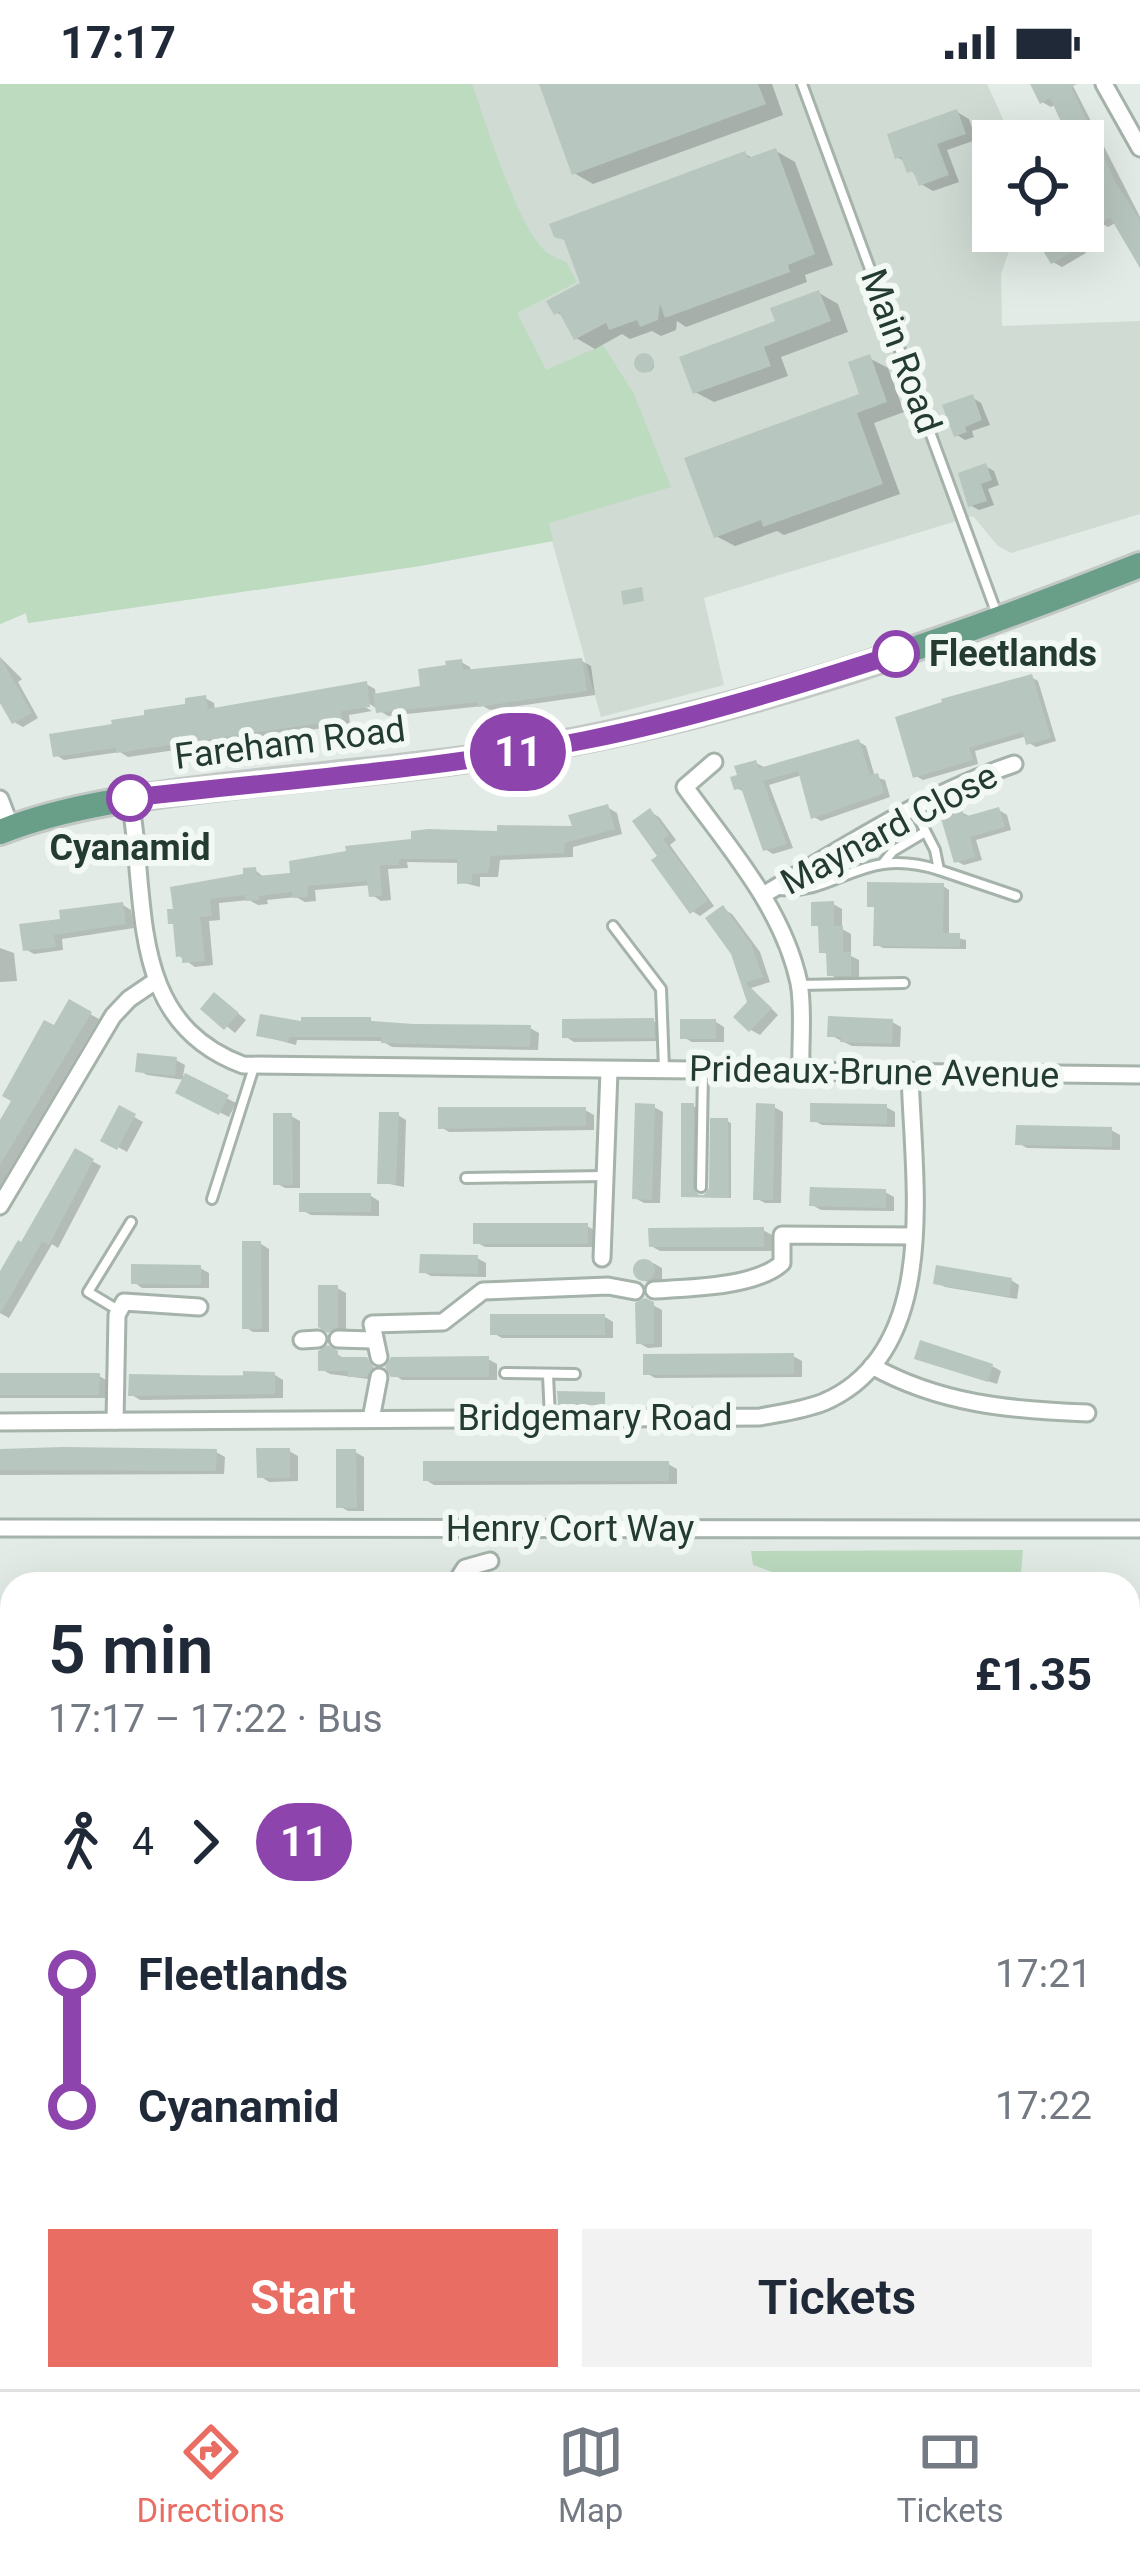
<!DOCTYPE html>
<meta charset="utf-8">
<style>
:root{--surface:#fff;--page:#f2f2f3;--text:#1f2937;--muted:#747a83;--line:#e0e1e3;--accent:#e96d62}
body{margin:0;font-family:Roboto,sans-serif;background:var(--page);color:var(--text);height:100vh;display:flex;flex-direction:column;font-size:45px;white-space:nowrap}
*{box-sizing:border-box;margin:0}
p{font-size:39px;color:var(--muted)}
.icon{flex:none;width:66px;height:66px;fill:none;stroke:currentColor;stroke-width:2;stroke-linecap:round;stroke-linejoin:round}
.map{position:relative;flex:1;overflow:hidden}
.panel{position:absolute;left:0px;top:1488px;width:1140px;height:819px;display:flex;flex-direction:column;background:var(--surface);border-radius:36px 36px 0 0;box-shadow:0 12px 48px #0002}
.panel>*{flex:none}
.badge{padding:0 24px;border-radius:39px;font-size:42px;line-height:78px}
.controls{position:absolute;left:972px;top:36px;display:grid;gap:24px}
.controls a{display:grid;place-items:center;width:132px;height:132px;border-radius:0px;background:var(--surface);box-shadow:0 12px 48px #0002;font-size:60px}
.map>.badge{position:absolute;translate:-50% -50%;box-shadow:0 0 0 6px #fff}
.legs{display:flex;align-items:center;gap:18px;height:132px;padding:0 48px;font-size:39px}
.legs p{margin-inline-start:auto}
.head{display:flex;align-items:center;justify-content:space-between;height:204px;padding:0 48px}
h1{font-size:66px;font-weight:600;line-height:90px}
.action{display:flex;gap:24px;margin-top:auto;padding:24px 48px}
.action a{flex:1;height:138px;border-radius:0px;background:var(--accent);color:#fff;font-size:48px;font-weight:600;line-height:138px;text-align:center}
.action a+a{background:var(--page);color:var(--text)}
ul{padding:0 48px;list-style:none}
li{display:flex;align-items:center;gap:42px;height:132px;font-size:45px}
li i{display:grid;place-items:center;width:18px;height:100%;margin:0 15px;background:currentColor}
li i::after{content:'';width:30px;height:30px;margin:-15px;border:9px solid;border-radius:50%;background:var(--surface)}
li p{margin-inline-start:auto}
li:first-child i{background:linear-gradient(#0000 50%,currentColor 0)}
li:last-child i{background:linear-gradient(currentColor 50%,#0000 0)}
.status{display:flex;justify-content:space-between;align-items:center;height:84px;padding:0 60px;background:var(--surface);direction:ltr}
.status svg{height:33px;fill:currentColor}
.dock{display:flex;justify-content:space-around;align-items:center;height:168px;border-top:3px solid var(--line);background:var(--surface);font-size:33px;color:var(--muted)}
.dock a{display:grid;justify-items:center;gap:6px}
.dock .on{color:var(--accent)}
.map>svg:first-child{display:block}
</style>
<div class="status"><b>17:17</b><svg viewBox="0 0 49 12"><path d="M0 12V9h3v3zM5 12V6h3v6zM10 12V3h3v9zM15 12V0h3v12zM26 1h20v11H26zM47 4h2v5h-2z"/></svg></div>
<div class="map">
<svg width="1140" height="2305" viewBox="0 0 1140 2305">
<rect width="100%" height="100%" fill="#e2ebe5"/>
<g fill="#d0dbd4">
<path d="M0,0H987L1013,57H993V147H1016L1001,190L1002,242L1140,237V430L1011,469L998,462L973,432L704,514L724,601L601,633L552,457L420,482L28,539L26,529L0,540Z"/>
<path d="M0,2277L12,2283V2295H37L57,2305H0Z"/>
</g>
<g fill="#bcdbbf">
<path d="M0,0H472C485,37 517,138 542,164C549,171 556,174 566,178L577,198L517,229L546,286L603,261L634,310L671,403L549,439L553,457L420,482L28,539L26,529L0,540Z"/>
<path d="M1023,1466L1020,1500H805L753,1481L751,1467Z"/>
<path d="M0,1885L12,1895V1954L0,1945Z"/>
</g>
<g fill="#0003">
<path d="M542,0H772L783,31L593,100L574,89Z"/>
<path d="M1034,0H1072L1140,133V178L1117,138L1108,143L1099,138L1083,97V57H1074L1056,20L1051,23L1042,18Z"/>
<path d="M957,28L969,35L976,56L947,66L959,98L933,107L921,100L906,78L897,73Z"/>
<path d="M776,67L795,78L833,181L805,191L807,198L686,243L677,237L676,246L661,252L652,247L630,255L622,250L595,265L576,254L564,233L556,228L584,200L745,70L754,75Z"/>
<path d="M1071,152L1086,169L1062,183L1053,178Z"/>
<path d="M819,209L838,220L848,248L781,273L788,292L714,318L695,308Z"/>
<circle cx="647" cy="281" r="7"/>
<path d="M869,274L888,284L904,328L874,339L900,410L784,451L777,447L735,462L716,452L863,312Z"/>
<path d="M973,314L981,319L990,341L972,347L974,353L965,356L957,351Z"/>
<path d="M985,382L994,387L999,401L988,405L994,421L979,426L970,421Z"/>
<path d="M0,573L22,595L18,598L38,634L23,643L14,638L0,617Z"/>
<path d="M582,577L591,582L595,611L490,626L483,622L388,632L359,613L356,618L372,627L349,631L350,640L128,673L120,668L64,676L56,671L115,642L189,623L205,614L214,619L215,627L366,600L375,605L376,612L424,605L461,578L470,583L471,588Z"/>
<path d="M1031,593L1038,597L1056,657L1036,663L1029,659L1027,652L975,667L978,680L923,696L916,692Z"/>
<path d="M859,658L866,662L875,693L885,696L890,713L821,737L814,733L802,691L769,701L793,764L773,770L765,765L745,708L736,704L756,679L764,683Z"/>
<path d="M607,723L617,729L622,750L573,763V773L500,776L498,793H480V803L460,798V779L407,778L408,784L388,785L391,816L381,817L372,811L371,801L315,806L316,817L305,818L296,813L267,816L268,820L258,821L249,816L219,819L220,836L209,837L213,881L195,883L178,871L176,841L171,838L255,786L265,794L500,750L576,746Z"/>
<path d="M999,726L1007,731L1011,746L976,756L982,776L964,781L956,777L961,728L969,732Z"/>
<path d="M650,728L659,733L676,756L670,761L714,822L700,832L692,827L661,773Z"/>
<path d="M943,802L949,806V852L966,856V865L883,864L876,860L877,825L870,821Z"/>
<path d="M833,820L842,825V845L851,850V872L859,876V895L838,896L830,890V872L821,867V844L814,840Z"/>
<path d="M123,821L131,826L134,844L62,855L63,866L34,870L25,865L64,838Z"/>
<path d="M723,825L732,830L760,868L770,898L751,904L778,931L760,951L751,946V918Z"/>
<path d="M0,864L14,869L17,897L0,898Z"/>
<path d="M223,917L246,936L235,949L204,924Z"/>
<path d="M70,919L99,935L0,1102V1042Z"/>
<path d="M370,936L377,940L530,944L539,949L538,966L392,963L382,957L297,956L296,961L259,951L304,941Z"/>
<path d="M653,937L662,942V957L574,958L566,953Z"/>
<path d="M716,938L724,943V958H692L683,953Z"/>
<path d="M892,938L901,943L900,963L852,962L830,951Z"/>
<path d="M176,976L185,981L183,992L236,1019L229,1033L179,1008L185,996L147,991L138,986Z"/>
<path d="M693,1022L697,1024L695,1107L701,1113L684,1111Z"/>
<path d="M654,1023L663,1028L660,1119H644L635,1114Z"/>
<path d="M774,1023L783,1028L781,1119H765L756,1114Z"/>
<path d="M886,1023L895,1028V1043L822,1041L813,1036Z"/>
<path d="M120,1025L143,1038L127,1068L104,1055Z"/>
<path d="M585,1026L594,1031V1046L449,1048L441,1043Z"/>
<path d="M398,1031L406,1036L404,1103L380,1098Z"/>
<path d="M291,1032L300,1037V1104H285L276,1099Z"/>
<path d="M727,1037L731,1039V1114L702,1113L712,1105Z"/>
<path d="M1111,1046L1120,1051V1066L1027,1064L1018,1059Z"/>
<path d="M76,1068L101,1082L58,1164L52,1160L9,1234L0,1229V1192L22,1162Z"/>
<path d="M885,1108L894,1113V1127L821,1126L812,1121Z"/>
<path d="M371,1112L379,1117V1132L311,1131L302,1126Z"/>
<path d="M587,1142L596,1147V1163H485L476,1158Z"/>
<path d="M763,1146L772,1151V1167H660L651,1162Z"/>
<path d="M261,1160L269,1165V1248H253L245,1243Z"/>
<path d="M477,1174L486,1179V1193L431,1192L422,1187Z"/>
<path d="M638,1179H653L662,1184V1199L655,1202L638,1193Z"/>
<path d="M200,1184L209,1189V1204H142L134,1198Z"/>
<path d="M1011,1196L1019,1201L1017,1215L945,1203L936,1198Z"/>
<path d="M337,1204L346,1209V1248L339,1252L321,1241Z"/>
<path d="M645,1217L662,1226V1263L648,1264L639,1259Z"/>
<path d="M605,1233L613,1238V1254H502L493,1249Z"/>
<path d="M328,1265L347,1276H366L380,1289L376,1296L330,1290L321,1285Z"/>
<path d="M793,1272L802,1277V1293L655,1294L646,1289Z"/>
<path d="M488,1275L497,1280V1296H402L393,1290Z"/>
<path d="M927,1278L992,1282L1001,1287L997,1300Z"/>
<path d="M0,1291L99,1292L108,1297L107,1314H0Z"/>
<path d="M275,1291L283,1296V1314L140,1316L132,1311V1293Z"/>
<path d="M289,1367L298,1372V1397L269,1398L260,1392Z"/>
<path d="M216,1368L225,1373L224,1390L0,1391V1369Z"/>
<path d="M355,1368L364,1373V1427H348L339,1422Z"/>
<path d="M668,1380L677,1385V1400L434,1401L426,1396Z"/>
</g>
<g fill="#b7c6be">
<path d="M539,0H758L766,20L572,91Z"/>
<path d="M1030,0H1077L1071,3L1117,101L1140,136V184L1110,133L1097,141L1083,117V57H1070L1050,14L1040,20Z"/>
<path d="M957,25L966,50L937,60L949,91L919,102L913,87L907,89L901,73L895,75L887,50Z"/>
<path d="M776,64L815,170L788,181L790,188L665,234L660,220L658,236L640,243L637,236L609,246L606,239L574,256L559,228L554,231L546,217L580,199L564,156L554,153L549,140L745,67L748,74Z"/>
<path d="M1071,149L1079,164L1051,180L1042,165Z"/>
<path d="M819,206L831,237L764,263L771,282L693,310L679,273L775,237L770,224Z"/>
<circle cx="644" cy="279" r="10"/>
<path d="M870,270L887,318L857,329L883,400L763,443L761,436L714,454L684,374L859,310L848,278Z"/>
<path d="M973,310L982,336L965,343L967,348L954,353L942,321Z"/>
<path d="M986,379L992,396L981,400L987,417L968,423L958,389Z"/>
<path d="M642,503L644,517L623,521L621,507Z"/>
<path d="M0,573L32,629L12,640L0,619Z"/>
<path d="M582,574L587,607L478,623L477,618L376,629L373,610L420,602L418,585L446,581L445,577L462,575L463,586Z"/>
<path d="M1032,590L1051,654L1026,661L1023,648L969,664L973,676L913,694L895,633L942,618L941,615Z"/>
<path d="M367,597L370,623L341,627L342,636L116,669V664L53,673L49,650L112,640L111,636L144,631V626L185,620V614L206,611L208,625Z"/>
<path d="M859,655L870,691L878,689L884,709L811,735L798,687L763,697L787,760L763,767L741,704L734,706L730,693L737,691L734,682L756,676L759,684Z"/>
<path d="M608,720L615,745L565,759L564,769L491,772L488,789L472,790V799L457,800V775H399V781H380L382,812L369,813L367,797L307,802L308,813L293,814L292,808L259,812V816L246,817L245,811L210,815L212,832L200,833L205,877L182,879V872L176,873L173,840H168L167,825H173L170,803L243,790V784L256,783L257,792L290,789L289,777L346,767L345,762L411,755V747L428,745L497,747V741L572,742L568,731Z"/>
<path d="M999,723L1005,743L970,753L975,773L954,779L940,731L962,725L964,733Z"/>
<path d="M650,724L669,751L663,755L708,816L690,830L651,776L657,772L632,737Z"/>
<path d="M867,798L944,799L943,849H960V863L873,862L874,823H867Z"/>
<path d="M834,817V842H843V868H851V892H827L826,869H819L818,842H811V818Z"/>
<path d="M123,818L126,840L54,851L56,863L23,867L19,840L60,835L59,826Z"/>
<path d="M723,821L751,860L763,893L745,899L772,924L749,948L733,933L747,918L731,870L705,834Z"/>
<path d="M214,908L239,929L224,946L200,925Z"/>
<path d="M69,915L92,928L0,1081V1036L11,1017L2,1012L44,936L54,941Z"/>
<path d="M260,930L301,937V933H371V937L414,940L531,941L530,963L381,959V953H289L288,958L256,952Z"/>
<path d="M828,932L893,935L892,960L840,958L841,953H827Z"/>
<path d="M654,934L655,954H562V935Z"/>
<rect x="680" y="935" width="36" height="20"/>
<path d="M137,969L177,973L175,992L135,988Z"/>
<path d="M185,989L229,1011L219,1031L175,1009Z"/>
<path d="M635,1019L655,1020L652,1116L632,1115Z"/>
<path d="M681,1019H694L693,1103L698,1111H704L709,1104L710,1034H728L729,1114L681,1113Z"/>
<path d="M756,1019L775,1020L773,1116H753Z"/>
<path d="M810,1019L887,1020V1040L810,1038Z"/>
<path d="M119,1021L136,1030L117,1066L100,1057Z"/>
<path d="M438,1023H586V1042L438,1045Z"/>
<path d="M379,1028H399L396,1100H377Z"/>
<path d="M273,1029H292L293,1101H273Z"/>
<path d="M1016,1041L1112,1043V1063L1015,1061Z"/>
<path d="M75,1064L94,1075L49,1161L42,1158L0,1230V1187L18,1156L21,1158Z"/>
<path d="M810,1103L886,1105V1124L809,1122Z"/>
<rect x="299" y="1109" width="72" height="19"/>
<rect x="473" y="1139" width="115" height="21"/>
<path d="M764,1143V1163H649L648,1144Z"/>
<path d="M242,1157H261L262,1245H242Z"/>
<path d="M420,1170L478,1171V1190L419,1189Z"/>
<circle cx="644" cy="1186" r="11"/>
<path d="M131,1180L201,1181V1201L131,1200Z"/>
<path d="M936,1181L1012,1194L1009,1213L933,1200Z"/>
<path d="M318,1201H338V1243L328,1249L318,1243Z"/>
<path d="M645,1214L654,1218V1260H636L635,1219Z"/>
<rect x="490" y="1230" width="115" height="21"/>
<path d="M920,1256L993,1280L988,1298L914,1275Z"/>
<path d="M328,1261L338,1267V1273H367L373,1283L367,1293H348V1287H318V1267Z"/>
<path d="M794,1269V1290L643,1291V1270Z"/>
<path d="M489,1272V1293H391L385,1283L391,1273Z"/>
<path d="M243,1287L275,1288V1310L128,1312L129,1290L243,1292Z"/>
<path d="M0,1289H100L99,1311H0Z"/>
<path d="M557,1307L605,1308V1321H558Z"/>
<path d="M63,1363L217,1365L216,1387L0,1386V1365Z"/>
<path d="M256,1364H290V1394H257Z"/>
<path d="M336,1365H356L357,1424H336Z"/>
<rect x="423" y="1377" width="246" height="20"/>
</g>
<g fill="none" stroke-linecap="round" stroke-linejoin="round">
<g stroke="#a5b3ab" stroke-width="14">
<g id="lane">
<path d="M802,0L998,533"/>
<path d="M914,725L935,766L939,786L1016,812"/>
<path d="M884,778L893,767L925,748"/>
<path d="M779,806C839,811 861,761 939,786"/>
<path d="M613,842L661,905L664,985"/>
<path d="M799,901L904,899"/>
<path d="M466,1094L604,1092"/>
<path d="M701,1103L703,987"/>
<path d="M212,1115L254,983"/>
<path d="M118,1226L88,1208L131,1138"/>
<path d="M505,1289L575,1290"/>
<path d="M548,1291L550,1334"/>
<path d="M0,2059L12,2070"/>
<path d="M0,2160L12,2145"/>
</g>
</g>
<g stroke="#a5b3ab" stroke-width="21">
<g id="street">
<path d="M1104,0L1140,64"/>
<path d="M714,678L685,703C729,764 783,824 799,899C804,926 800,958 801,985"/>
<path d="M0,715L11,744"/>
<path d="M133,736C146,833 133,940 243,981L1140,991"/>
<path d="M763,811C845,763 925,710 1014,680"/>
<path d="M0,1122L113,932L129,915L154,898"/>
<path d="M602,1174L609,987"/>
<path d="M654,1206C689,1204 756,1203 782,1179V1151L913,1152"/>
<path d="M338,1255L372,1256"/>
<path d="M302,1256L318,1255"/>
<path d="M379,1273L372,1240L443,1238L483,1207L608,1202L635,1207"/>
<path d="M872,1282C940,1320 1010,1326 1087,1329"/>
<path d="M371,1335L379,1293"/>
<path d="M115,1337L117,1231L124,1218L199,1223"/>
<path d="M0,1338L760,1333C781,1329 804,1326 824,1318C944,1266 912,1092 910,987"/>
<path d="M0,1444L1140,1445"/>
<path d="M455,1500L465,1484L490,1477"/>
<path d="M0,1859L12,1867"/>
<path d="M1128,2019L1140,2013"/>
<path d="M0,2169L12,2172"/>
<path d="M1128,2226L1140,2222"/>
<path d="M1128,2277L1140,2274"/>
<path d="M417,2295L451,2305"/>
<path d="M897,2305L899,2295"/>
</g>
</g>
<g stroke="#c1c8c5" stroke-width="30">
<path id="primary" d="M0,748C71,720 147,712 222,703C322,691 423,684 521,667C734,632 940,560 1140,481"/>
</g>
<use href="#lane" stroke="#fff" stroke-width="8"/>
<use href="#street" stroke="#fff" stroke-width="15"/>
<use href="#primary" stroke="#699e88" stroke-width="24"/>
</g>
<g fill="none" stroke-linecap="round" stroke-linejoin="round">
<g stroke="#fff" stroke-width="27">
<path id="line-1" d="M130,714C281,696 436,686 586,656C691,635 794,603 896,570"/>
</g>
<use href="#line-1" stroke="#8e44ad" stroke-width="18"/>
</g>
<g fill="#fff" stroke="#8e44ad" stroke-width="6">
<circle cx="896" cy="570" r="21"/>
<circle cx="130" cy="714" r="21"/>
</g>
<g text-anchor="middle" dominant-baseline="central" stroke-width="12" stroke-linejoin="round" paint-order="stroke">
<g font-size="36" fill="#233b31" stroke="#f2f8f4">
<text transform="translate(901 267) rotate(70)">Main Road</text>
<text transform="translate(290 659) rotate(-7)">Fareham Road</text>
<text transform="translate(889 745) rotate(-28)">Maynard Close</text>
<text transform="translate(874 988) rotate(1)">Prideaux-Brune Avenue</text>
<text x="595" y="1334">Bridgemary Road</text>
<text x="570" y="1445">Henry Cort Way</text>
</g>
<g font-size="36" font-weight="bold" fill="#233b31" stroke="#f2f8f4" text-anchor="start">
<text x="929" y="570">Fleetlands</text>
<text x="130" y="764" text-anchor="middle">Cyanamid</text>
</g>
</g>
</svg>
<div class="controls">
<a><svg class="icon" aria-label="locate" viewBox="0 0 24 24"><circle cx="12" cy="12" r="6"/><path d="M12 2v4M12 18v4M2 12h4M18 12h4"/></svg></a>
</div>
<b class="badge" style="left:518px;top:668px;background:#8e44ad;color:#fff">11</b>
<section class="panel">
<div class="head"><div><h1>5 min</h1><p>17:17 – 17:22 · Bus</p></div><b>£1.35</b></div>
<div class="legs"><svg class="icon" aria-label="walk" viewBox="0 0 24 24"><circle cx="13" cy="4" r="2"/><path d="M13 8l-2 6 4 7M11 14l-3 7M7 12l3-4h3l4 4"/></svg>4<svg class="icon" aria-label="forward" viewBox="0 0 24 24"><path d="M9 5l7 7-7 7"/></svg><b class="badge" style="background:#8e44ad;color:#fff">11</b></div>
<ul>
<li><i style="color:#8e44ad"></i><b>Fleetlands</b><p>17:21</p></li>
<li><i style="color:#8e44ad"></i><b>Cyanamid</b><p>17:22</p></li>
</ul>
<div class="action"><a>Start</a><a>Tickets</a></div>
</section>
</div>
<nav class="dock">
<a class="on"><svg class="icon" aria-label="directions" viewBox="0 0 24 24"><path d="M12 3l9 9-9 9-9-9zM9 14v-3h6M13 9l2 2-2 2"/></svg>Directions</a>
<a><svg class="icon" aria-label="map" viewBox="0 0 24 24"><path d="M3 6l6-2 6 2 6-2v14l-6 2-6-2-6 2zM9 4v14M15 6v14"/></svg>Map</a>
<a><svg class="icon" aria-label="tickets" viewBox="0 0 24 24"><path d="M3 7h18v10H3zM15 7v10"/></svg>Tickets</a>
</nav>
